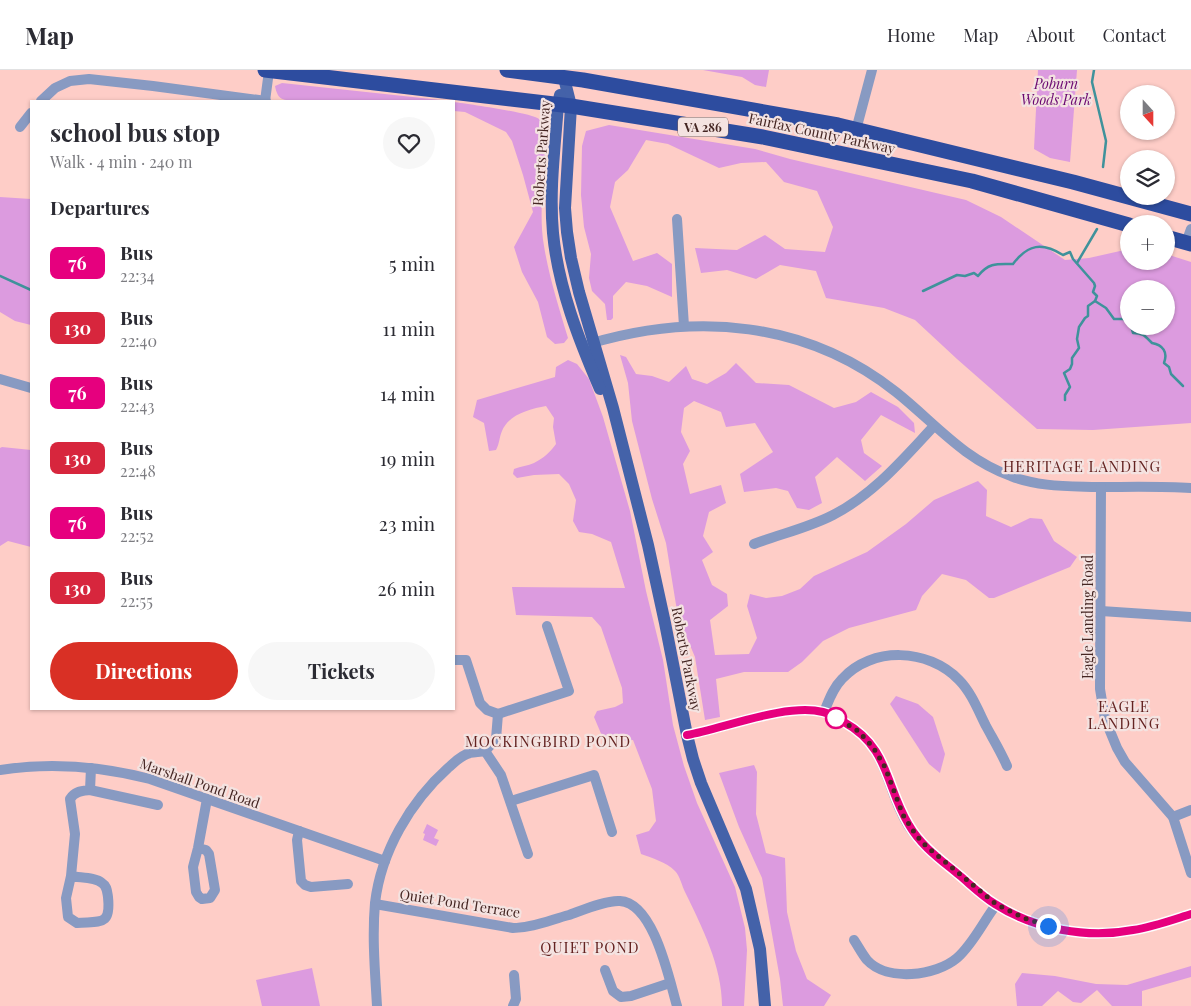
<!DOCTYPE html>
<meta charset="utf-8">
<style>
:root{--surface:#fff;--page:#f7f7f7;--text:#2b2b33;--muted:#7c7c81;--line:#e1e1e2;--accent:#d93025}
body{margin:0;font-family:"Playfair Display",serif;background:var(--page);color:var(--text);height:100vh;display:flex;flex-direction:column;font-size:19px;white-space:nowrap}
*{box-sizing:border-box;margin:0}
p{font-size:16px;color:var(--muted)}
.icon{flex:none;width:28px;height:28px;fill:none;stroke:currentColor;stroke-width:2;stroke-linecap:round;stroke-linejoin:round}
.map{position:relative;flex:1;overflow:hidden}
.panel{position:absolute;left:30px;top:30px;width:425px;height:610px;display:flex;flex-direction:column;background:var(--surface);border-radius:0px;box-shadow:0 1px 4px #0004}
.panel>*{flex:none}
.badge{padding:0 10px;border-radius:8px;font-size:18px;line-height:32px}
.needle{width:32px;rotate:159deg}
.controls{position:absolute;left:1120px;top:15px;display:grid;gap:10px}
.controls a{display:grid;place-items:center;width:55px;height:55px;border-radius:50%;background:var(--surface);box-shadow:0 1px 4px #0004;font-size:25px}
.you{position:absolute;width:25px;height:25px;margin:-12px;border:4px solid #fff;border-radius:50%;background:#1a73e8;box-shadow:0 0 0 8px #1a73e833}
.map>.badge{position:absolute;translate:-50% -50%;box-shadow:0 0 0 2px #fff}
h2{padding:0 20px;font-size:19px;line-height:45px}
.round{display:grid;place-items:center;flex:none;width:52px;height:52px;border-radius:26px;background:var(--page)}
.headline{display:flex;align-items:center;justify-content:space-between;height:85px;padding:0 20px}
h1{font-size:24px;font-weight:700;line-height:38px}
.primary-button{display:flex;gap:10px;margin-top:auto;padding:10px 20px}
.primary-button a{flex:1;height:58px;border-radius:30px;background:var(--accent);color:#fff;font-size:20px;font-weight:700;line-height:58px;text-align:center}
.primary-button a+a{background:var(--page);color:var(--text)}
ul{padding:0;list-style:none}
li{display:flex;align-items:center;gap:15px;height:65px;padding:0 20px}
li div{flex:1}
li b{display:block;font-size:19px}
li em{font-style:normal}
li .badge{min-width:55px;font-weight:700;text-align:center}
header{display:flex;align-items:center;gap:30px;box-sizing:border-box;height:70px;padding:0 25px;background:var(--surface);border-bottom:1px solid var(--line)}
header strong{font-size:24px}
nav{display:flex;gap:28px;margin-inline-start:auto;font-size:18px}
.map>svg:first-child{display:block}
</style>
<header>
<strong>Map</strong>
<nav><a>Home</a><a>Map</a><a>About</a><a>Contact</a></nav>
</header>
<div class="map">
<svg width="1191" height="936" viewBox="0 0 1191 936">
<rect width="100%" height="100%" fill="#fecdc7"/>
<g fill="#dc9bdf" fill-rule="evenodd">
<path d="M703,0H769L766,17L755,15L742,7Z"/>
<path d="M1038,0H1077L1070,92L1050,88L1034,79Z"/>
<path d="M282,13L450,31H297C283,30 278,31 275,16Z"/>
<path d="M454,32C468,34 532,43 539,49C553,62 543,91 543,108C542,130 540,154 544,176C549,207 559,238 568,268L564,273L555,274L547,267L538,232L522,202L514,177L533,142L523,105L512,71L506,62L465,42L454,41Z"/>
<path d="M609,55L755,79L790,89L966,130L1001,147L1065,190L1089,188L1129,179V191H1166V184L1191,192V353L1093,360L1037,359L957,289L915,250L884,238L826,228L816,201L780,195L756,209L727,200L701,203L695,178L737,180L765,165L785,179L825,182L833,157L817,121L784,112L766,92L741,93L719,98L668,74L646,70L628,100L615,112L610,137L633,191L657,183L672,194V227L647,216L626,212L613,226V248L611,250H607L605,234L592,221L589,208L591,184L584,157L581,125L582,76L586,61ZM1129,219H1166V256H1129Z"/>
<path d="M0,127L31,129V255L15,251L0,242Z"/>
<path d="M620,285L626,287L636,304L652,306L669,312L686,296L692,309L707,314L726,303L736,293L756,313L789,315L834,338L856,332L871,322L898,337L914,353L915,363L881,345L861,370L864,383L882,396L865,411L837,387L815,407L822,433L809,440L797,438L788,421L776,418L744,422L740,404L773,382L755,353L726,357L721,342L694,331L684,338L681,362L690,381L683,394L690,424L721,415L726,433L709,442L703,466L713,482L702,490L712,515L727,524L728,536L710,550L715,585L749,584L757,568L747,536L750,524L766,528L782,526L800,519L814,506L867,482L906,454L934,430L978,411L987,420L986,446L1011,457L1030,448L1042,449L1054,471L1077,487L1070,497L994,528H989L966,510L942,504L922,526L916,540L849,558L823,571L802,592L788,602H744L716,609L720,647L705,650L695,587L678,547L666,473L652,429L632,351L628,313Z"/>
<path d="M568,290L577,294L589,309L603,347L630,441L646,521L663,590L673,655L684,696L697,733L735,817L745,858L747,880L744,936H722C722,896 702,857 685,822C682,816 680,806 675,801C666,792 652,788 641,784L636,765L649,761L656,751L652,719L633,670L605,673L594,647L597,641L615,637L623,633L622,618L601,557L592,547L516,545L512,517L625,518L611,472L592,464L579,462L573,451L576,430L569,414L559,404L534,405L517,408L513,404L514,399C521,396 528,396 534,393C544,388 550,382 556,374L553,357L554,348L546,336C530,339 509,344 502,361C499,368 500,372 496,380L489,381L484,353L473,347L477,330L555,307L556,297Z"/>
<path d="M2,377L31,380V477L8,471L0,476V378Z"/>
<path d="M896,626L918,634L933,647L945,684L940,703L929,694L890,634Z"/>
<path d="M754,695L757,702L756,744L766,783L785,788L787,842L796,881L807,909L831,925L824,936H783L780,909L762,808L739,757L719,703Z"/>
<path d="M427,754L438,760L434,768L439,770L436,776L423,770L425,764L423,763Z"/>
<path d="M1191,896V907L1142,921V936H1112L1097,920L1081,933L1073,932L1058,921L1042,936H1017L1015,914L1022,903L1055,906L1096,914L1127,915Z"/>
<path d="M312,898L320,936H262L256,910Z"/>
</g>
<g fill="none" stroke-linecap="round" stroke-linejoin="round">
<g stroke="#3f929b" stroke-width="2.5">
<path d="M1094,0L1092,12L1106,71L1103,97"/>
<path d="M1077,193L1097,159"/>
<path d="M0,206L31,220"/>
<path d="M923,221L957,205L965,206L974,203L978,206C989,192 998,194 1013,194C1028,174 1042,172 1063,185L1070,182L1073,189L1094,213L1095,216L1093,222L1097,226L1095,231L1088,236V246L1085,248L1079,257L1077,269L1079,278L1072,288V294L1070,299L1064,303L1070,317L1065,325V330"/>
<path d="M1095,231L1106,238L1114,249H1123L1129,253"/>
<path d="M1131,256L1133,263C1143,263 1145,266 1152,273C1163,275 1168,282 1164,293L1169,297L1171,304L1183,316"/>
</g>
<g stroke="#889ac2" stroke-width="10">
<path d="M41,31L55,18L70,11L89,9L153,16L266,31"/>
<path d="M265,31L269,1"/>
<path d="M20,57L31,43"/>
<path d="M856,60L872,0"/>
<path d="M677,149L684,256"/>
<path d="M1186,173L1191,159"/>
<path d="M589,274C696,242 806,251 896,322C935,353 963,389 1011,406C1038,417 1068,416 1097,417C1128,417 1160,416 1191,418"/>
<path d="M0,309L31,318"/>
<path d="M1101,417L1100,619L1105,649L1117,678L1125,692L1173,747L1191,803"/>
<path d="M754,474C780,464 808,458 833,445C874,424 903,389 934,356"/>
<path d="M1101,541L1191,547"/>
<path d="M454,590H466L480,633L487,640L498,644L496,669L485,681"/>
<path d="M824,642C829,630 833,618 842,609C872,576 928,578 959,610C971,622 978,640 986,656C993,669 1001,682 1007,696"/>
<path d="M498,644L569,621L547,556"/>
<path d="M687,665C725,658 786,633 823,642C831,644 837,648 844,652C890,678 884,716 908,755C921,776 941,790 959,805C971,815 982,826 995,834C1034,859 1087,869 1133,860C1153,857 1172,850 1191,844"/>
<path d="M485,681L501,705L528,784"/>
<path d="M0,700C51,692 100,696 150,709L385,791"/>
<path d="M90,720L158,735"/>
<path d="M511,731L594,705L612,762"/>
<path d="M1173,747L1191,740"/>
<path d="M299,761L297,770L301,811L305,815L311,817L348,814"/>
<path d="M198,778L206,780L209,784L215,820L210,828L202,829L199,827L196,822L193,797L198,778L207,729"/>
<path d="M71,806L66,828L68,847L77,853C101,851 111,856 108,827C107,821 107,816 102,813C95,807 80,808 71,806L75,764L70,729C75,721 82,721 90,720L91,698"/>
<path d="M375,834L513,858C532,858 550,850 569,845C583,840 606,830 620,831C654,833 669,909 677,936"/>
<path d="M854,870C858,876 862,884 867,890C887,912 936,906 957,888C973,874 983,852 996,835"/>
<path d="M605,900L613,921L621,927L631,926L670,913"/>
<path d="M377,936C375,902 372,867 375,833C381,782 410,732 448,698C454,693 461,685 470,683C474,682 480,682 485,681"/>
<path d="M513,936L516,929L514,905"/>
</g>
<g stroke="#4462a9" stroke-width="12">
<path d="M564,8L571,36L565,138L567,162L571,188L579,222L613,338L648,475L665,553L687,665L693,689L701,713L746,819L760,879L765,936"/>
<path d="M560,25L558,34C555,77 549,120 553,163C558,217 579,270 600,319"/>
</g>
<g stroke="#2d4c9f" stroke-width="15">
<path d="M265,0L571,36L763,67L972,111L1129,155"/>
<path d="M507,0L583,10L838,55L1073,112L1191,144"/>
<path d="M1166,167L1191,174"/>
</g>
</g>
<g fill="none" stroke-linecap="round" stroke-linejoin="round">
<g stroke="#fff" stroke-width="11">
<path id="line" d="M687,665C725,658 786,633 823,642C831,644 837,648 844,652C890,678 885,716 909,755C921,776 941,790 959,805C971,815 982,826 995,834C1034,859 1087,869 1133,860C1153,857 1172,850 1191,844"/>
</g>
<use href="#line" stroke="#e6007e" stroke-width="8"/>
<path stroke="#452623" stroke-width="5" stroke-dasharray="0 9" d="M836,648L835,647L858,661L873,677L885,697L903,745L916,765L926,776L996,834L1024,848L1048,856"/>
</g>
<circle fill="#fff" stroke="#e6007e" stroke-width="2.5" cx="836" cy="648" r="10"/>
<g text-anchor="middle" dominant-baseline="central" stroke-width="4.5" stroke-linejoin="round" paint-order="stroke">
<rect fill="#f4e3e1" stroke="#7a5f5c" stroke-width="1" x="678" y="47.5" width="50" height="19" rx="4"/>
<g font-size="12" font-weight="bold" fill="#452623">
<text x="703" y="57">VA 286</text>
</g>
<g font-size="14" font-style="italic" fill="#6b0871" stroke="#f4e3e1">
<text x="1056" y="13">Poburn<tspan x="1056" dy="16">Woods Park</tspan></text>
</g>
<g font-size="14" fill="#452623" stroke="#f4e3e1">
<text transform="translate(822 63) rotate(12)">Fairfax County Parkway</text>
<text transform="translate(541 83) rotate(-86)">Roberts Parkway</text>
<text transform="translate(1087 547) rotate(-90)">Eagle Landing Road</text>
<text transform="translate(687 589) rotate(79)">Roberts Parkway</text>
<text transform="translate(200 713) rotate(19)">Marshall Pond Road</text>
<text transform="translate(460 833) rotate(9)">Quiet Pond Terrace</text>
</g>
<g font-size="15" letter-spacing="1" fill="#642321" stroke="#f4e3e1">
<text x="1082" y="396">HERITAGE LANDING</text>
<text x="1124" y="636">EAGLE<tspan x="1124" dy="17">LANDING</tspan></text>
<text x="548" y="671">MOCKINGBIRD POND</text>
<text x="590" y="877">QUIET POND</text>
</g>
</g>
</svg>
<div class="controls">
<a><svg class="needle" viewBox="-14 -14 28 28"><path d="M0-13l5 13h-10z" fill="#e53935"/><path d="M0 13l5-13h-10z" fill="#7c7c81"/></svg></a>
<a><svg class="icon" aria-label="layers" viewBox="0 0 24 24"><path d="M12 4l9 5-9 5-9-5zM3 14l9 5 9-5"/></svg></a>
<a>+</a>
<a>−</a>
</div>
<div class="you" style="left:1048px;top:856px"></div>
<section class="panel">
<div class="headline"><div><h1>school bus stop</h1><p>Walk · 4 min · 240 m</p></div><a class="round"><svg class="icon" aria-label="heart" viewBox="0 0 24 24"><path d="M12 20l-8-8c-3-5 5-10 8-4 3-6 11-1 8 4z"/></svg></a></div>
<h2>Departures</h2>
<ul>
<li><span class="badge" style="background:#e6007e;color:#fff">76</span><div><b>Bus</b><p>22:34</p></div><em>5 min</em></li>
<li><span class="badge" style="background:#d7263d;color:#fff">130</span><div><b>Bus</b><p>22:40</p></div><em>11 min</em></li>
<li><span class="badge" style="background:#e6007e;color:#fff">76</span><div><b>Bus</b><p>22:43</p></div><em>14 min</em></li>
<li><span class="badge" style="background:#d7263d;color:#fff">130</span><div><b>Bus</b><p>22:48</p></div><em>19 min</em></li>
<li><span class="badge" style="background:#e6007e;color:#fff">76</span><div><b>Bus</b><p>22:52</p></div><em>23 min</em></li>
<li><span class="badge" style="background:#d7263d;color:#fff">130</span><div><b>Bus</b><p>22:55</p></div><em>26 min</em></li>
</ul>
<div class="primary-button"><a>Directions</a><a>Tickets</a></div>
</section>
</div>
